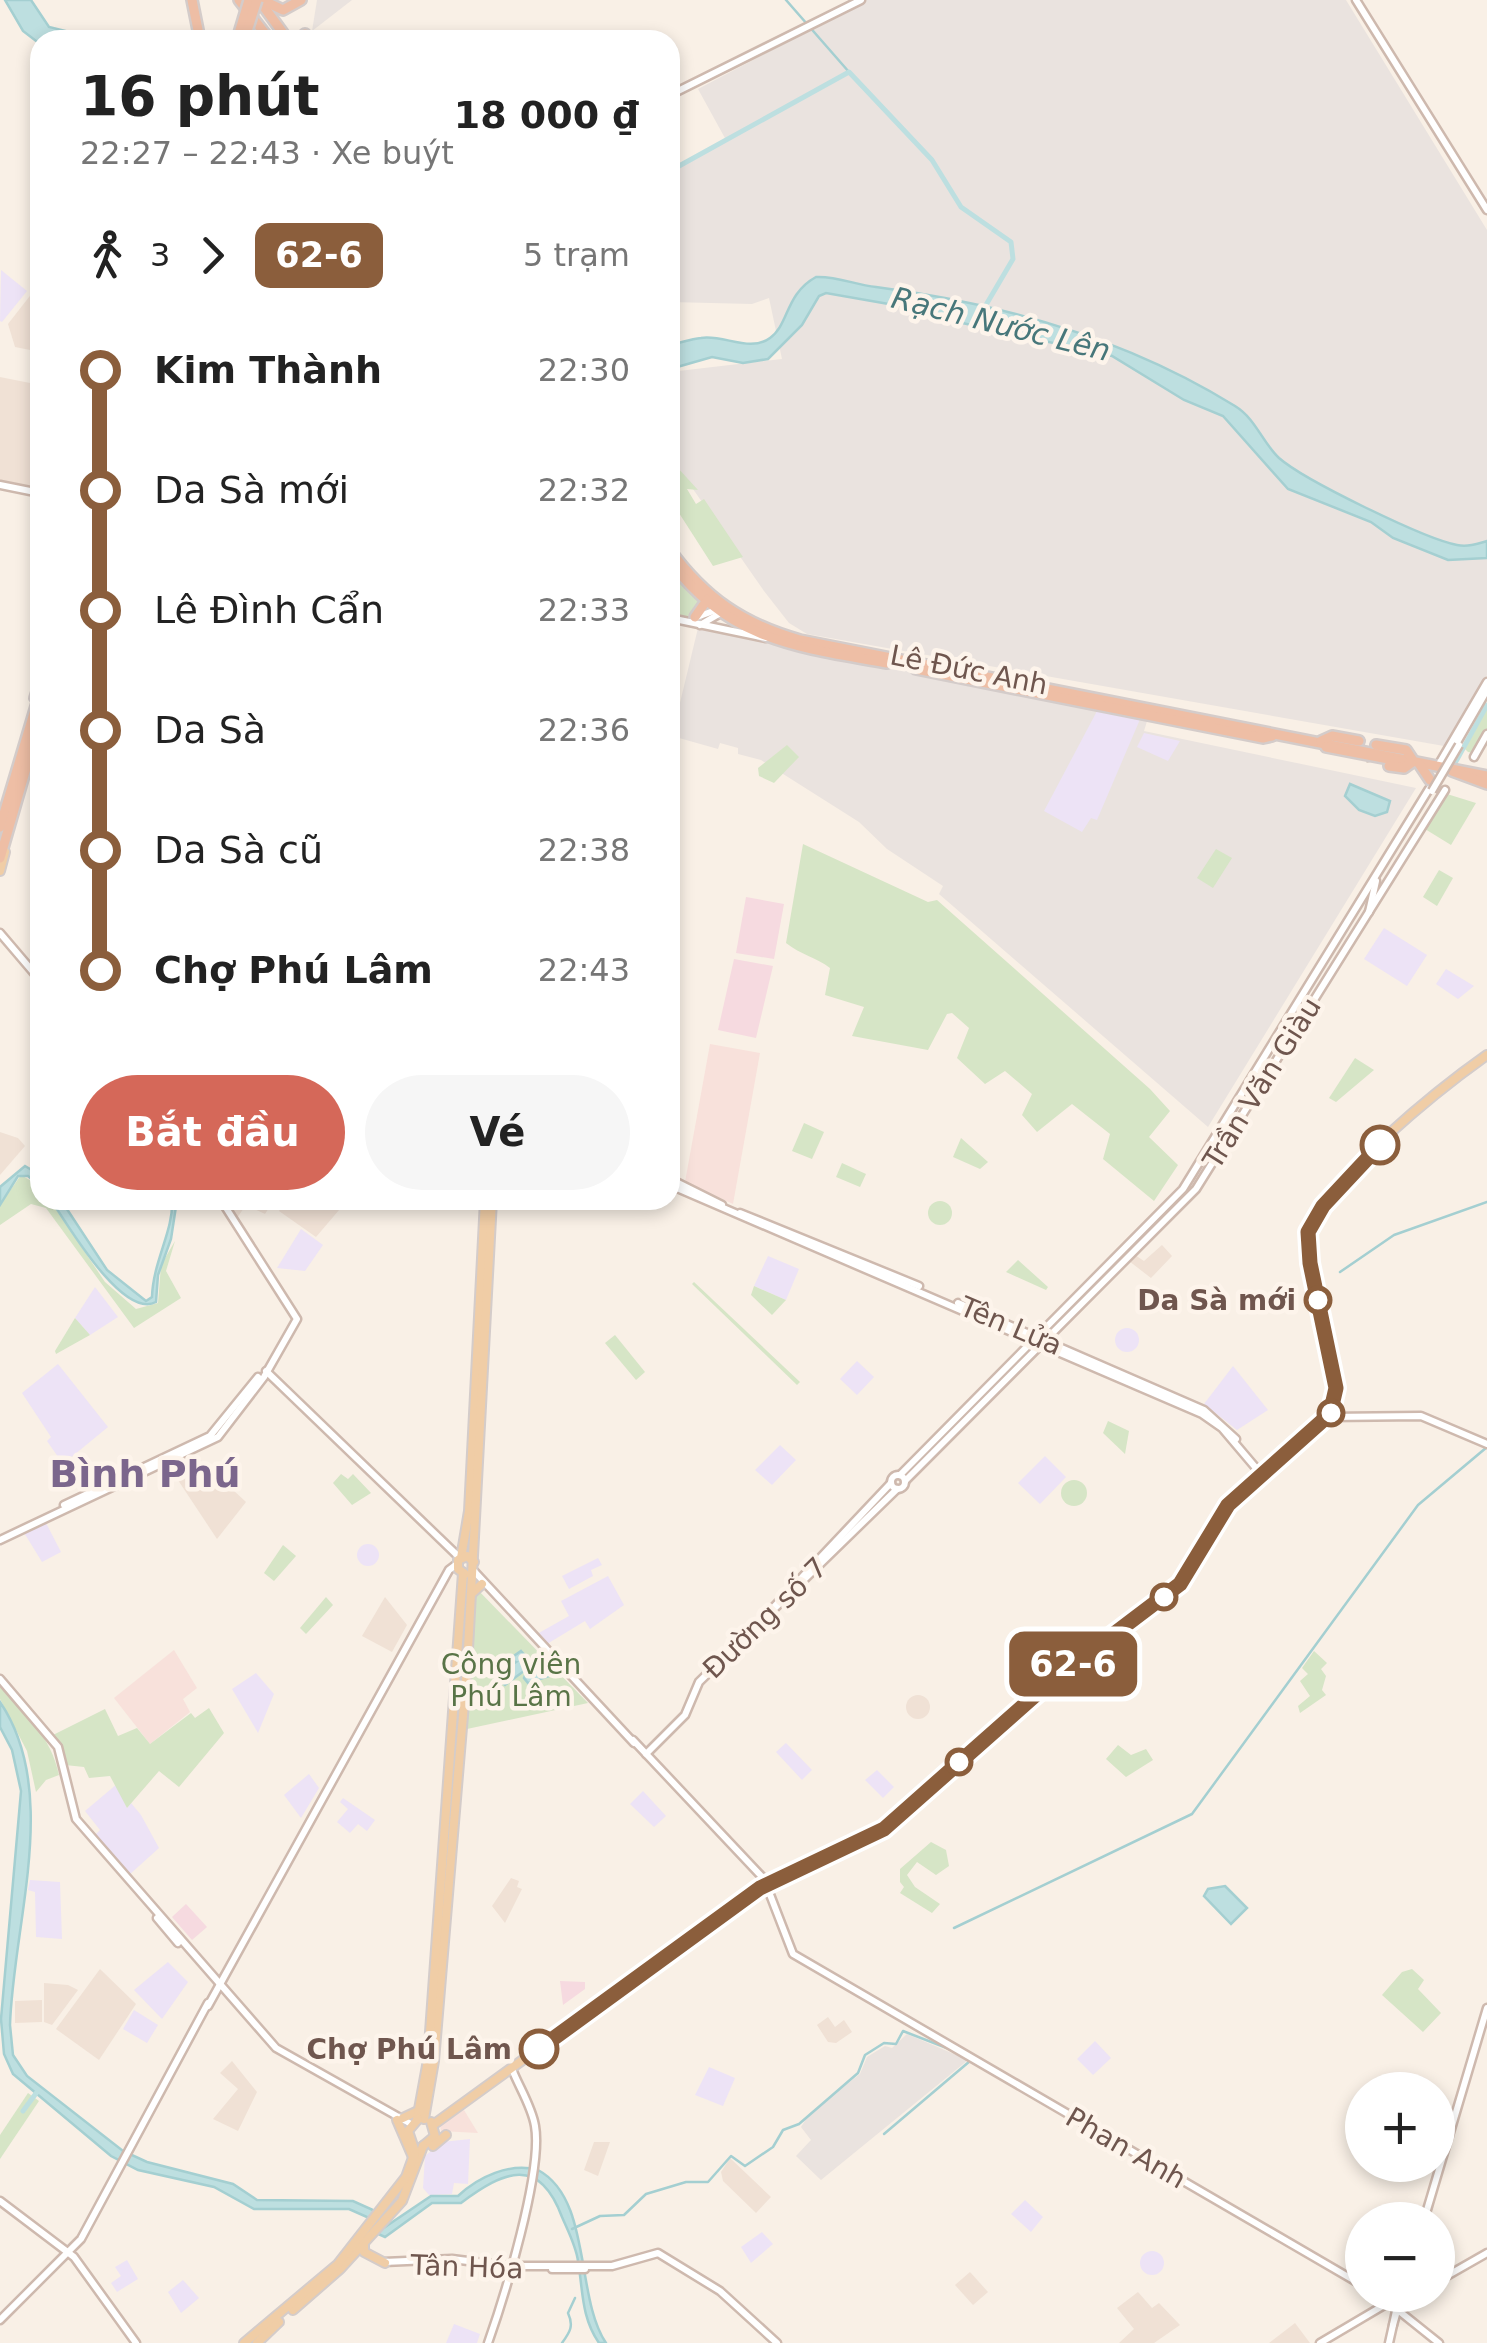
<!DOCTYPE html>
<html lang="vi">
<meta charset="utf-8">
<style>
:root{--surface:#fff;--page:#f6f6f6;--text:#222;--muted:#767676;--accent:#d56859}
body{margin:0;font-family:"DejaVu Sans",sans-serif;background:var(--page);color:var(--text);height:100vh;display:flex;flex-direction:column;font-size:38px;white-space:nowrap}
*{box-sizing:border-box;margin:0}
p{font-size:32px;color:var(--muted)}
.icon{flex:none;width:55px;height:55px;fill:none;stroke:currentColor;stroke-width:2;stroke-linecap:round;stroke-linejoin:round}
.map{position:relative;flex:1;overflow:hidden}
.drawer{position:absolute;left:30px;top:30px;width:650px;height:1180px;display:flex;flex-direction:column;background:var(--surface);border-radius:30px;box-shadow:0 5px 15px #0003}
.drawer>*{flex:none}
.badge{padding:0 20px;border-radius:15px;font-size:35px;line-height:65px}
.controls{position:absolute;left:1345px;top:2072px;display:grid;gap:20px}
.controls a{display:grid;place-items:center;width:110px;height:110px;border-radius:50%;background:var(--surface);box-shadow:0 5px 15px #0003;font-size:50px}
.map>.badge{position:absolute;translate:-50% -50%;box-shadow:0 0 0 5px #fff}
.legs{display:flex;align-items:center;gap:15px;height:110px;padding:0 50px;font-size:32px}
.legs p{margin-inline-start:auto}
.overview{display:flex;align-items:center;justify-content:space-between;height:170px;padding:0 50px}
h1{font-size:55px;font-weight:700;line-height:75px}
.action{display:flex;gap:20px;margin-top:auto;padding:20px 50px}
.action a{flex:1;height:115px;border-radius:60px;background:var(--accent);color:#fff;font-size:40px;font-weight:700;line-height:115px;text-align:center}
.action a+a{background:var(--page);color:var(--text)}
ul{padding:0 50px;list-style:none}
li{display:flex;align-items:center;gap:35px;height:120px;font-size:38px}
li i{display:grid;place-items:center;width:15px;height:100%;margin:0 12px;background:currentColor}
li i::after{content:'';width:25px;height:25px;margin:-12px;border:8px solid;border-radius:50%;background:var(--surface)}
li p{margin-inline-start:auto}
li:first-child i{background:linear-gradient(#0000 50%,currentColor 0)}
li:last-child i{background:linear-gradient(currentColor 50%,#0000 0)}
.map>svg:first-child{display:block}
</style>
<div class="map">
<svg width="1487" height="2343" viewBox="0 0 1487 2343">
<rect width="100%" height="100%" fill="#f9f0e6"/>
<g fill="#f0e1d5">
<path d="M40,283V352L15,347L8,324Z"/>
<path d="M0,377L40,385V491L0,484Z"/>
<path d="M0,1132L18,1138L25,1146L0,1175Z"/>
<path d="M238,1200H274L265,1214L246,1205L237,1218L231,1211Z"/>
<path d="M286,1200H341L345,1203L316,1237L279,1211Z"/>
<path d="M1162,1245L1172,1256L1151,1278L1129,1261L1135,1255L1144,1261Z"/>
<path d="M193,1453L246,1502L217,1539L168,1465Z"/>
<path d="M385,1597L407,1625L392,1652L362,1636Z"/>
<circle cx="918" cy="1707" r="12"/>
<path d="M511,1878L519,1881L517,1887L522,1889L505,1923L492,1906Z"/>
<path d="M100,1969L136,2004L99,2060L56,2029Z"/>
<path d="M44,1983L68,1985L78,1990L52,2025L44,2022Z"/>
<path d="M42,2000V2022L15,2023V2001Z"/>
<path d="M828,2017L835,2027L844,2020L852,2032L836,2043L828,2042L817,2025Z"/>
<path d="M232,2061L257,2092L238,2131L213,2119L238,2089L220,2073Z"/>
<path d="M594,2142H610L598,2176L584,2170Z"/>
<path d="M730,2158L771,2197L756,2213L723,2181L721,2172Z"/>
<path d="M970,2272L988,2292L973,2305L955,2285Z"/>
<path d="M1138,2292L1152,2308L1159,2303L1180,2325L1154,2343H1119L1134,2329L1117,2308Z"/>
<path d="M1295,2323L1310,2343H1269Z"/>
</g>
<g fill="#f8e1db">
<path d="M710,1044L760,1053L733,1204L685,1182Z"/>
<path d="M174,1650L197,1688L183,1699L190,1712L150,1744L114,1698Z"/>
<path d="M464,2110L478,2133L441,2131L440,2126Z"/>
</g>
<g fill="#eae3df">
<path d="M317,0H352L312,31Z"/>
<path d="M867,0H1346L1487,230V675L1444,746L807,634L789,623L764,591L670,456V372L782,359L769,298L752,304L670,302V170L726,140L698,89Z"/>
<path d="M698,628L1148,718L1144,731L1416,788L1208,1127L939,894L943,886L887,849L859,822L761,760L738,754V748L720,743L718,749L672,736Z"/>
<path d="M907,2034L968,2060L821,2180L796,2156L811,2140L801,2127L810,2113L860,2074L867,2057L885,2046L892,2048Z"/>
</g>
<g fill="#ede3f6">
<path d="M1,270L27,291L2,322L0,321Z"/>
<path d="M1097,711L1141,717L1097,820L1091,818L1082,832L1044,811Z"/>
<path d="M1144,733L1180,741L1168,761L1137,747Z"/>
<path d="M1384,928L1427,955L1407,986L1364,959Z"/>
<path d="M1446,969L1474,986L1458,999L1436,984Z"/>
<path d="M301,1229L323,1245L305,1271L277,1268Z"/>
<path d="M768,1256L799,1269L786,1300L754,1286Z"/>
<path d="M95,1287L118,1317L90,1335L75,1318Z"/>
<circle cx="1127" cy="1340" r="12"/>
<path d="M857,1361L874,1377L857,1395L840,1379Z"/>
<path d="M58,1364L108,1427L63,1464L47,1441L51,1437L22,1393Z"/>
<path d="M1233,1366L1268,1410L1237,1430L1204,1404Z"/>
<path d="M780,1445L796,1460L772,1485L755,1470Z"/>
<path d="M1045,1456L1066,1477L1040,1504L1018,1483Z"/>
<path d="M45,1521L61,1552L42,1562L23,1531Z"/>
<circle cx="368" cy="1555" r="11"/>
<path d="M598,1558L602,1565L591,1570L593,1576L569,1589L562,1576Z"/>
<path d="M608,1576L624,1605L590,1629L585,1621L547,1644L537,1634L569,1616L561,1601Z"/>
<path d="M256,1673L274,1694L258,1733L232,1689Z"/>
<path d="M786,1743L812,1770L802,1780L776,1752Z"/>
<path d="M877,1770L894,1787L883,1798L865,1780Z"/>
<path d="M309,1774L319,1788L301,1818L284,1795Z"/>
<path d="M117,1784L127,1808L131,1803L141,1815L159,1848L129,1875L94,1836L100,1830L85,1811Z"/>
<path d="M643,1791L666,1816L654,1827L630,1804Z"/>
<path d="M343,1798L375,1820L367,1831L358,1824L350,1833L337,1822L348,1809L340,1802Z"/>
<path d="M30,1880L60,1882L62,1939L36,1937L35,1892L28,1890Z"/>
<path d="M168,1962L188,1982L162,2019L134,1990Z"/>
<path d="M134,2010L158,2025L147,2043L123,2029Z"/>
<path d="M1095,2041L1111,2058L1093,2075L1077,2059Z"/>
<path d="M709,2067L735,2078L723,2106L695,2095Z"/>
<path d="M470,2139L468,2184L454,2183L452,2194L429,2195L423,2188L425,2156L442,2142Z"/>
<path d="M1025,2200L1043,2217L1031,2232L1011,2214Z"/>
<path d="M762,2232L773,2244L751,2263L741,2247Z"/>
<circle cx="1152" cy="2263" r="12"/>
<path d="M127,2260L138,2279L117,2292L111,2283L121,2276L115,2267Z"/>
<path d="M183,2280L199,2298L181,2313L168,2292Z"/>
<path d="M454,2324L480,2334L477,2343H446Z"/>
</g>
<g fill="#f6dae0">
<path d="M746,897L784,904L774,959L736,953Z"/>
<path d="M734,959L773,966L756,1038L718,1030Z"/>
<path d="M186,1904L207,1927L192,1940L172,1917Z"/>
<path d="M560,1981L585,1982V1989L563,2005Z"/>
</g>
<g fill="#d6e5c6">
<path d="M677,467L698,490L687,489L696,504L704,499L743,557L713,566L670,499V472Z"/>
<path d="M670,565L703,604L689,617L670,615Z"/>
<path d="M1487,707V729L1473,753L1468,752L1465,749Z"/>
<path d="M787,745L799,757L774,783L759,776L758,768Z"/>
<path d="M1447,794L1476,803L1451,845L1425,829Z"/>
<path d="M803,844L928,902L937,900L1150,1089L1170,1111L1149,1137L1178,1165L1154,1201L1103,1159L1110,1134L1072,1104L1037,1132L1022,1115L1032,1094L1005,1071L985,1084L957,1058L969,1028L952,1013L947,1014L928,1050L852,1036L864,1007L825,995L830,968C816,957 801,955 786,943Z"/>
<path d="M1216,849L1232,858L1213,888L1197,878Z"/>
<path d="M1439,870L1453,878L1437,906L1423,897Z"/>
<path d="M1355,1058L1374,1070L1336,1102L1329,1098Z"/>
<path d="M804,1123L824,1132L812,1159L792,1151Z"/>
<path d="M961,1138L988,1162L980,1169L953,1157Z"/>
<path d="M842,1163L866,1174L860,1187L836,1177Z"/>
<path d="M21,1175L40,1186V1200H50L105,1282L136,1309L158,1303L161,1265L175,1241L166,1271L181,1298L134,1328L46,1208L31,1204L0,1225V1205Z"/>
<circle cx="940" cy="1213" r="12"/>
<path d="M1018,1260L1048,1287L1046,1290L1006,1272Z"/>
<path d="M694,1282L800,1382L797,1385L692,1284Z"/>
<path d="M754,1286L786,1300L772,1315L751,1295Z"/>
<path d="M75,1318L90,1335L56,1354L55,1351Z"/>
<path d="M615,1335L645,1372L636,1380L605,1343Z"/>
<path d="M1108,1421L1129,1431L1125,1454L1103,1433Z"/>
<path d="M341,1474L348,1479L353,1474L371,1493L352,1505L333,1483Z"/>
<circle cx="1074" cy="1493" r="13"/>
<path d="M283,1545L296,1556L274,1581L264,1573Z"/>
<path d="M476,1588L588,1703L467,1729Z"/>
<path d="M326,1597L333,1605L306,1634L300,1628Z"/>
<path d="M1314,1651L1327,1663L1321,1669L1326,1676L1322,1690L1326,1695L1300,1713L1298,1706L1310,1696L1300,1681L1308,1674L1302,1668Z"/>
<path d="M0,1686C26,1714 51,1737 59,1775L46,1780L36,1792L27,1751L0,1699Z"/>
<path d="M209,1708L224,1733L179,1787L159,1771L127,1808L110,1776L89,1778L84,1767L65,1765L53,1735L105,1709L118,1736L137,1728L150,1744L191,1713L195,1718Z"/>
<path d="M1118,1745L1131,1755L1146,1749L1153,1760L1126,1777L1106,1759Z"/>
<path d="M931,1842L946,1850L949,1866L936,1875L917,1862L907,1875L915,1887L940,1904L932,1913L900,1893L904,1887L900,1882V1869Z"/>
<path d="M1412,1969L1424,1980L1418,1989L1441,2013L1423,2032L1382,1995L1402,1972Z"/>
<path d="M28,2093L39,2101L0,2159V2135Z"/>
</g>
<g fill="#bddfe0" stroke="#a4cfd1" stroke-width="2.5">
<path d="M5,0H31L49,27L102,40H40V44L23,31Z"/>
<path d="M816,277C838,276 855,285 876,287C1000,303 1127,339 1235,406C1256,419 1262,442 1279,458C1304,480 1425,539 1457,545C1468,547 1477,544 1487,541V558L1448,560L1393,538L1371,522L1288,489L1223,416L1184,400L1112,356L917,313L900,306L826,293L819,296L802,325L768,359L743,363L712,357L670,369V345C680,343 691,339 701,338C723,334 750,353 770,338C789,325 785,294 816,277Z"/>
<path d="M1350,784L1390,801L1387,812L1375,816L1359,810L1345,796Z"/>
<path d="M25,1166L40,1175V1186L28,1176H18L0,1205V1187Z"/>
<path d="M51,1200H61L107,1270L146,1301L152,1297C153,1261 174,1230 172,1200H177L171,1239L158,1275L156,1302C123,1320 68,1225 51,1200Z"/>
<path d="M521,1651L532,1663L546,1664L552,1675L528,1683L524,1678L528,1668L505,1685L485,1670L486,1663L506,1660L500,1669L506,1673L505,1669L516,1662L508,1660Z"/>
<path d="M0,1702C61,1792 13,1923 10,2025L13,2055L27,2076L123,2151L147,2162L233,2184L257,2200L353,2201L373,2210L385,2227L431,2196H458C478,2177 510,2162 538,2170C592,2199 575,2297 606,2343H599C581,2317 583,2290 578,2261C576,2246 568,2231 562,2217C539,2155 504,2171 461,2203H432L385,2237L376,2233L367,2217L349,2209H254L214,2187L138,2170L111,2156L13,2074L4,2054L1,2019L21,1791L12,1750L0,1727Z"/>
<path d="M1225,1886L1247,1908L1231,1924L1204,1896L1208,1889Z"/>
</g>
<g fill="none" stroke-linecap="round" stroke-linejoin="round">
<g stroke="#a4cfd1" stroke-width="2.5">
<path d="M786,0L849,72"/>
<path d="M670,592L675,599"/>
<path d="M1340,1272L1394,1235L1487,1202"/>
<path d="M954,1928L1192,1814L1418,1505L1487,1447"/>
<path d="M884,2134L970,2061"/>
<path d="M572,2229L600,2216L624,2215L646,2194L686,2182H708L731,2156L745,2166L773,2147L783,2130L799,2124L858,2073L865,2055L884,2043L896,2044L903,2031L957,2052"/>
<path d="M562,2343C570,2332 574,2326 568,2313L575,2298"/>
</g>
<g stroke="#bddfe0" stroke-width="5">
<path d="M670,171L849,72L932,160L961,207L1011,242L1013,259L983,310"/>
<path d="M1449,774L1487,705"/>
<path d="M23,2111L37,2092"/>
</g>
<path stroke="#d6cac0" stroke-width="9" stroke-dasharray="9 4.5" stroke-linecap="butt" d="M1371,762L1369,754L1376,745"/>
<g stroke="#ceb9ae" stroke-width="11">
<g id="secondary">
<path d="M1356,0L1487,210"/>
<path d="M670,95L861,0"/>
<path d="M0,485L40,493"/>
<path d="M670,618L766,638"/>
<path d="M694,618L719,609"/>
<path d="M700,625L724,611"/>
<path d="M1456,744L1487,690"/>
<path d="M1474,757L1487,734"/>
<path d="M1439,764L1487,682"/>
<path d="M1369,912L1376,881"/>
<path d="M0,933L40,980"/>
<path d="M670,1179L722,1205"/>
<path d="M670,1185L1202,1414L1222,1428L1261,1474"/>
<path d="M740,1213L919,1286"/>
<path d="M958,1303L1204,1410L1236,1439"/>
<path d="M266,1371L460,1558"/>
<path d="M1329,1417L1421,1416L1487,1444"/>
<path d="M900,1475L1183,1189L1429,789"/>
<circle cx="898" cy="1482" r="7"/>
<path d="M905,1481L1196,1189L1445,790"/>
<path d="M64,1505L210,1436L258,1377"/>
<path d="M0,1540L218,1437L264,1377L297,1319L221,1200"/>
<path d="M473,1570L634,1743"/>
<path d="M772,1609L891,1483"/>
<path d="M0,1679L58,1747L76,1819L276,2048L411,2124"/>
<path d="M633,1740L764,1879L793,1954L1362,2285"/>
<path d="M646,1754L685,1715L699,1682L897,1489"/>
<path d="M157,1918L178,1943"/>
<path d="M208,2006L449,1570L457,1564"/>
<path d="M0,2201L74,2257L136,2343"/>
<path d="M1424,2220L1487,2008"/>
<path d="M384,2262L452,2259L508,2266H612L658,2253L720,2291L777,2343"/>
<path d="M552,2269H585"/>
<path d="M1438,2281L1487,2253"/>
<path d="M1379,2295L1439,2343"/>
<path d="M1396,2311L1393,2325L1399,2304"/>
<path d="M0,2320L81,2239L208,2003"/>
<path d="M488,2343C504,2298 543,2171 535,2126C532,2107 519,2087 512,2069"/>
<path d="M1320,2343L1386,2304L1411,2295"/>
<path d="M1389,2343L1393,2325"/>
</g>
</g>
<g stroke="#d4ccca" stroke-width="12">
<g id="primary">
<path d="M34,698L40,679"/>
<path d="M32,762L40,736"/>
<path d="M0,871L5,852"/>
<path d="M461,1558L469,1511L485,1200"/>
<path d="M465,1574L458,1569V1560L467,1556L474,1562"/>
<path d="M471,1594L482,1584"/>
<path d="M403,2118L418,2111"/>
<path d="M424,2119L434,2061L467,1668L492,1200"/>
<path d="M397,2120L413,2157"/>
<path d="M417,2120L428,2060L463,1573"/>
<path d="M433,2125L760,1888L884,1829L1049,1684L1173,1590L1231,1502L1331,1412C1343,1374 1325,1330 1316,1292C1312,1274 1303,1250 1308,1232C1322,1182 1443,1086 1487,1055"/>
<path d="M423,2146L435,2136L431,2122"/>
<path d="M433,2146L446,2135"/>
<path d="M364,2244V2252L385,2263"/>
<path d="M293,2310L340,2269L402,2201L423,2146"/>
<path d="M244,2343L338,2264L406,2177L415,2152L408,2131L418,2119"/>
<path d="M257,2343L279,2322"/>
</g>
</g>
<g stroke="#d4ccca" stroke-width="14">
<g id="trunk">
<path d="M192,0L200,40"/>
<path d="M239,0L270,40"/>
<path d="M259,0L288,40"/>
<path d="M262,0L283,10L301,0"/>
<path d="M299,40L305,34"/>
<path d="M670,550C705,598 743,624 800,640L1487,776"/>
<path d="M670,561C729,640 795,647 887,663"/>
<path d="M695,617L707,600"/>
<path d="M916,669L1263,738L1272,736"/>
<path d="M1321,741L1332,736L1359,741"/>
<path d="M1376,745L1406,750L1412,759"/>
<path d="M1326,747L1404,762"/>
<path d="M1420,765L1430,780"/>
<path d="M1389,766L1404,768L1411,763"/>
<path d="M1452,771L1487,784"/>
<path d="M0,827L40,693"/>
<path d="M0,858L40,720"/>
</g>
</g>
<use href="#secondary" stroke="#fff" stroke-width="6"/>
<use href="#primary" stroke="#f0cda6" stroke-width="8"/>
<use href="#trunk" stroke="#eebea5" stroke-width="9"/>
<g stroke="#ceb9ae" stroke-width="11" stroke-linecap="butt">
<path id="secondary-bridge" d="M1432,791L1459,745"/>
</g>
<g stroke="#d4ccca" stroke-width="14" stroke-linecap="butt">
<g id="trunk-bridge">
<path d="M237,40L249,0"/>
<path d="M244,40L257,0"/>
</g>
</g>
<use href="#secondary-bridge" stroke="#fff" stroke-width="6"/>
<use href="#trunk-bridge" stroke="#eebea5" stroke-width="9"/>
</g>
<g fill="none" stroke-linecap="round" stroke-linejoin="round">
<g stroke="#fff" stroke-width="22">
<path id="line-1" d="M539,2049L760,1888L884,1829L1048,1684L1180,1584L1228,1505L1330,1414L1336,1388L1310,1263L1308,1232L1323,1206L1380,1145"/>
</g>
<use href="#line-1" stroke="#8b5e3c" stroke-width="15"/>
</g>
<g fill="#fff" stroke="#8b5e3c" stroke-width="5">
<circle cx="1380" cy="1145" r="18"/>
<circle cx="1318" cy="1300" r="12"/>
<circle cx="1331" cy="1413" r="12"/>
<circle cx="1164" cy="1597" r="12"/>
<circle cx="959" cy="1762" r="12"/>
<circle cx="539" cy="2049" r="18"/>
</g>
<g text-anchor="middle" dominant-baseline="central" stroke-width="9" stroke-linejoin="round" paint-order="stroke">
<g font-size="28" fill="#6f564e" stroke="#fdf4eb">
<text transform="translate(969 670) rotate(11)">Lê Đức Anh</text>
<text transform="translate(1262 1083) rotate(-58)">Trần Văn Giàu</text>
<text transform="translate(1011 1326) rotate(23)">Tên Lửa</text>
<text transform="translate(765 1618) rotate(-44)">Đường số 7</text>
<text transform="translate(1126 2148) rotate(30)">Phan Anh</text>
<text transform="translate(467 2267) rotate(2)">Tân Hóa</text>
</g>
<g font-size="28" font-weight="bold" fill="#6f564e" stroke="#fdf4eb" text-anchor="end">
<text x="1296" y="1300">Da Sà mới</text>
<text x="512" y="2049">Chợ Phú Lâm</text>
</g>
<g font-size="28" fill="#597447" stroke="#fdf4eb">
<text x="511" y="1664">Công viên<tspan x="511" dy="32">Phú Lâm</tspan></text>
</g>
<g font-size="30" font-style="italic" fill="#47777a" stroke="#fdf4eb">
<text transform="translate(1001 324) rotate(14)">Rạch Nước Lên</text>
</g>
<g font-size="38" font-weight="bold" fill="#7b668c" stroke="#fdf4eb">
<text x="145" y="1474">Bình Phú</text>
</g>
</g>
</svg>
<div class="controls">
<a>+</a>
<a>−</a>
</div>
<b class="badge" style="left:1073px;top:1664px;background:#8b5e3c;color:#fff">62-6</b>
<section class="drawer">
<div class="overview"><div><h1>16 phút</h1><p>22:27 – 22:43 · Xe buýt</p></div><b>18 000 ₫</b></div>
<div class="legs"><svg class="icon" aria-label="walk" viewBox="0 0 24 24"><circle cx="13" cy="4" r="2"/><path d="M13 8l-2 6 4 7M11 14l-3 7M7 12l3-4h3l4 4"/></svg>3<svg class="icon" aria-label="forward" viewBox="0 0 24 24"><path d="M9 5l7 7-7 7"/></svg><b class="badge" style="background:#8b5e3c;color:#fff">62-6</b><p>5 trạm</p></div>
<ul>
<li><i style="color:#8b5e3c"></i><b>Kim Thành</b><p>22:30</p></li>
<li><i style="color:#8b5e3c"></i><span>Da Sà mới</span><p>22:32</p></li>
<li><i style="color:#8b5e3c"></i><span>Lê Đình Cẩn</span><p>22:33</p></li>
<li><i style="color:#8b5e3c"></i><span>Da Sà</span><p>22:36</p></li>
<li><i style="color:#8b5e3c"></i><span>Da Sà cũ</span><p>22:38</p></li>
<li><i style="color:#8b5e3c"></i><b>Chợ Phú Lâm</b><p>22:43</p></li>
</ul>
<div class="action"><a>Bắt đầu</a><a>Vé</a></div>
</section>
</div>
